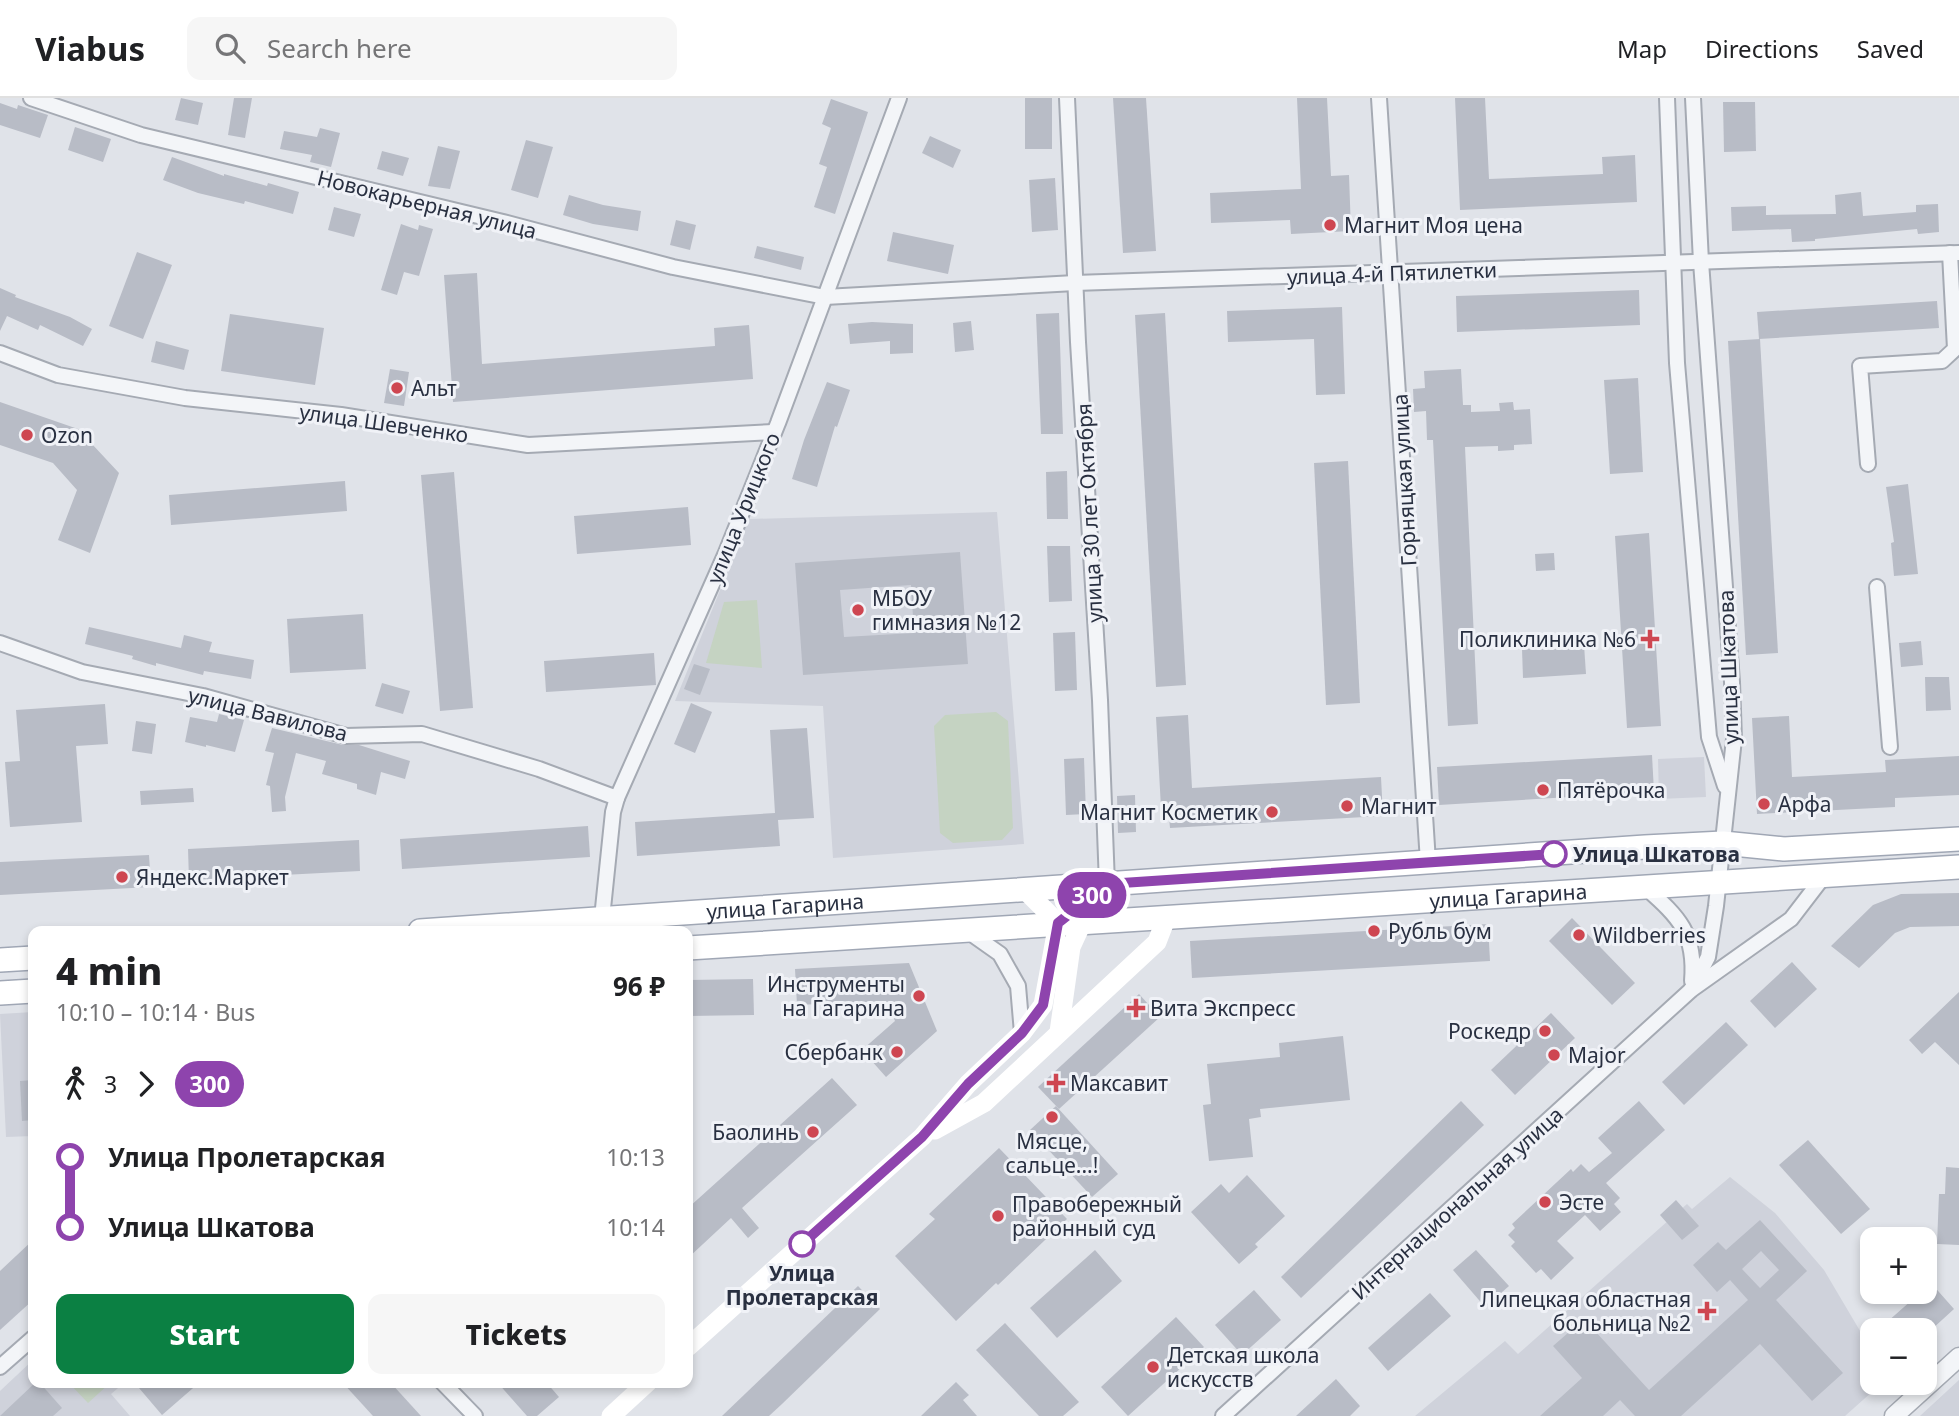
<!DOCTYPE html>
<meta charset="utf-8">
<style>
:root{--surface:#fff;--page:#f6f6f6;--text:#202124;--muted:#757577;--line:#e0e0e0;--accent:#0b8043}
body{margin:0;font-family:"Noto Sans",sans-serif;background:var(--page);color:var(--text);height:100vh;display:flex;flex-direction:column;font-size:26px;white-space:nowrap}
*{box-sizing:border-box;margin:0}
p{font-size:23px;color:var(--muted)}
.icon{flex:none;width:38px;height:38px;fill:none;stroke:currentColor;stroke-width:2;stroke-linecap:round;stroke-linejoin:round}
.map{position:relative;flex:1;overflow:hidden}
.sheet{position:absolute;left:28px;top:828px;width:665px;height:462px;display:flex;flex-direction:column;background:var(--surface);border-radius:14px;box-shadow:0 4px 10px #0003}
.sheet>*{flex:none}
.badge{padding:0 14px;border-radius:23px;font-size:24px;line-height:46px}
.fabs{position:absolute;left:1860px;top:1129px;display:grid;gap:14px}
.fabs a{display:grid;place-items:center;width:77px;height:77px;border-radius:14px;background:var(--surface);box-shadow:0 4px 10px #0003;font-size:35px}
.map>.badge{position:absolute;translate:-50% -50%;box-shadow:0 0 0 4px #fff}
.legs{display:flex;align-items:center;gap:10px;height:77px;padding:0 28px;font-size:23px}
.legs p{margin-inline-start:auto}
.headline{display:flex;align-items:center;justify-content:space-between;height:119px;padding:0 28px}
h1{font-size:38px;font-weight:800;line-height:52px}
.action{display:flex;gap:14px;margin-top:auto;padding:14px 28px}
.action a{flex:1;height:80px;border-radius:14px;background:var(--accent);color:#fff;font-size:28px;font-weight:800;line-height:80px;text-align:center}
.action a+a{background:var(--page);color:var(--text)}
ul{padding:0 28px;list-style:none}
li{display:flex;align-items:center;gap:24px;height:70px;font-size:26px}
li i{display:grid;place-items:center;width:10px;height:100%;margin:0 9px;background:currentColor}
li i::after{content:'';width:18px;height:18px;margin:-9px;border:5px solid;border-radius:50%;background:var(--surface)}
li p{margin-inline-start:auto}
li:first-child i{background:linear-gradient(#0000 50%,currentColor 0)}
li:last-child i{background:linear-gradient(currentColor 50%,#0000 0)}
header{display:flex;align-items:center;gap:42px;box-sizing:border-box;height:98px;padding:0 35px;background:var(--surface);border-bottom:2px solid var(--line)}
header strong{font-size:33px}
nav{display:flex;gap:38px;margin-inline-start:auto;font-size:24px}
.search{width:490px;height:63px;background:var(--page);display:flex;align-items:center;gap:18px;box-sizing:border-box;padding:0 24px;border-radius:14px;color:var(--muted);font-size:26px}
.map>svg:first-child{display:block}
</style>
<header>
<strong>Viabus</strong>
<div class="search"><svg class="icon" aria-label="search" viewBox="0 0 24 24"><circle cx="10" cy="10" r="6"/><path d="M15 15l6 6"/></svg>Search here</div>
<nav><a>Map</a><a>Directions</a><a>Saved</a></nav>
</header>
<div class="map">
<svg width="1959" height="1318" viewBox="0 0 1959 1318">
<rect width="100%" height="100%" fill="#e0e3e9"/>
<g fill="#cfd2db">
<path d="M997,414L1024,746L833,760L823,608L675,603L749,421Z"/>
<path d="M1704,659L1706,699L1659,701L1658,661Z"/>
<path d="M33,914V1038L6,1039L0,916Z"/>
<path d="M1730,1079L1775,1115L1824,1172L1866,1243L1872,1250V1284L1882,1285L1845,1318H1415L1505,1243L1518,1256L1687,1106L1692,1111Z"/>
<path d="M33,1262V1284L124,1285L111,1296L130,1318H0V1293Z"/>
<path d="M1959,1282V1318H1920Z"/>
</g>
<g fill="#c5d3c2">
<path d="M757,502L762,570L706,565L724,504Z"/>
<path d="M996,614L1008,623L1013,730L1002,742L953,745L940,735L934,628L945,617Z"/>
<path d="M69,1285H110L88,1305Z"/>
</g>
<g fill="#b8bcc6" fill-rule="evenodd">
<path d="M181,0L203,5L198,27L175,22Z"/>
<path d="M234,0H252L245,40L228,37Z"/>
<rect x="1025" y="0" width="27" height="51"/>
<path d="M1113,0H1146L1156,153L1123,155Z"/>
<path d="M1297,0H1327L1331,78L1349,77L1351,133L1291,136L1290,122L1211,125L1210,95L1301,91Z"/>
<path d="M1455,0H1485L1489,81L1603,76L1602,59L1635,57L1637,104L1460,112Z"/>
<path d="M831,1L868,14L835,116L814,109L827,69L819,66L831,30L822,26Z"/>
<path d="M1723,4H1755L1756,53L1724,54Z"/>
<path d="M0,5L17,11L18,7L48,17L40,40L0,27Z"/>
<path d="M75,29L111,41L103,64L68,52Z"/>
<path d="M320,30L340,35L331,69L310,64L312,57L280,51L284,33L317,39Z"/>
<path d="M930,38L961,52L953,70L922,55Z"/>
<path d="M526,42L553,49L538,100L511,92Z"/>
<path d="M438,48L460,53L450,91L428,88Z"/>
<path d="M382,53L409,60L403,78L377,71Z"/>
<path d="M172,59L224,78V76L267,88L268,85L299,94L293,116L245,103L244,106L198,95L163,82Z"/>
<path d="M1055,80L1058,132L1032,134L1029,82Z"/>
<path d="M1861,94L1863,118L1916,114V107L1938,106L1939,134L1918,136L1917,131L1815,141V143L1792,144L1791,131L1732,133L1731,109L1766,108V117L1836,116L1835,97Z"/>
<path d="M569,97L603,107L641,113L638,133L593,126L563,117Z"/>
<path d="M334,109L361,116L354,139L328,132Z"/>
<path d="M676,122L696,127L690,152L670,147Z"/>
<path d="M401,126L418,132L419,127L433,131L419,178L404,174L397,197L381,192Z"/>
<path d="M893,134L954,147L948,176L887,163Z"/>
<path d="M757,148L804,159L801,172L754,160Z"/>
<path d="M137,154L172,167L143,241L109,228Z"/>
<path d="M477,175L482,266L715,248L714,230L749,227L753,281L453,304L444,177Z"/>
<path d="M0,190L16,197L15,199L70,219L92,231L83,248L40,227L38,232L7,218L0,233Z"/>
<path d="M1639,192L1640,227L1457,234L1456,198Z"/>
<path d="M1937,203L1939,230L1759,241L1757,214Z"/>
<path d="M1342,209L1345,296L1316,297L1314,241L1228,244L1227,213Z"/>
<path d="M1059,215L1063,336H1041L1036,216Z"/>
<path d="M1165,215L1186,587L1156,589L1135,217Z"/>
<path d="M230,216L324,230L315,287L221,273Z"/>
<path d="M971,223L974,252L955,254L953,225Z"/>
<path d="M872,224L913,226V255L890,256V243L850,246L848,226Z"/>
<path d="M1760,241L1778,555L1746,557L1728,243Z"/>
<path d="M156,243L189,252L184,272L151,264Z"/>
<path d="M390,271L409,274L404,308L384,305Z"/>
<path d="M1461,271L1463,307H1471V314L1500,313L1499,305L1513,304L1514,312L1530,311L1532,346L1514,347V352L1498,353V348L1465,349L1478,626L1448,628L1433,342H1427L1426,313L1414,314L1413,291L1425,290L1424,273Z"/>
<path d="M1638,280L1643,374L1610,376L1604,282Z"/>
<path d="M827,284L850,292L837,329L835,328L817,389L792,381L804,342Z"/>
<path d="M0,304L78,331L119,375L90,455L58,442L77,392L53,365L0,347Z"/>
<path d="M1348,363L1360,605L1326,607L1314,365Z"/>
<path d="M1067,373L1068,421H1047L1046,374Z"/>
<path d="M454,374L473,610L440,613L421,377Z"/>
<path d="M345,383L347,413L171,427L169,397Z"/>
<path d="M1908,386L1918,476L1894,478L1891,445L1894,444L1886,389Z"/>
<path d="M688,409L691,447L577,456L574,418Z"/>
<path d="M1649,435L1661,628L1627,630L1615,438Z"/>
<path d="M1047,448H1070L1072,503L1049,504Z"/>
<path d="M960,454L968,566L803,577L795,465ZM911,487L914,535L844,539L840,492Z"/>
<path d="M1554,455L1555,472L1536,473L1535,456Z"/>
<path d="M363,516L366,571L290,575L287,521Z"/>
<path d="M89,529L181,550L184,537L212,544L209,554L254,562L251,581L204,573L203,577L156,565V568L132,561L133,558L85,546Z"/>
<path d="M1075,534L1077,592L1055,593L1053,535Z"/>
<path d="M1921,543L1923,567L1901,569L1899,545Z"/>
<path d="M1584,547L1586,576L1523,580L1522,551Z"/>
<path d="M654,555L656,587L546,594L544,563Z"/>
<path d="M694,566L710,571L700,597L684,591Z"/>
<path d="M1925,579H1949L1951,612L1926,613Z"/>
<path d="M382,585L410,593L403,616L375,608Z"/>
<path d="M691,605L712,614L695,655L674,646Z"/>
<path d="M105,606L108,646L76,648L82,724L10,729L5,664L20,663L16,612Z"/>
<path d="M219,616L244,622L235,654L206,647V649L185,644L190,619L217,624Z"/>
<path d="M1188,617L1192,690L1381,679L1383,718L1170,730L1168,709L1161,710L1156,619Z"/>
<path d="M1789,618L1792,679L1886,674L1885,662L1959,658V697L1895,700V709L1757,716L1752,620Z"/>
<path d="M136,623L156,626L152,656L132,653Z"/>
<path d="M272,630L343,647H359L410,663L405,681L381,674L376,697L357,691V686L322,676L326,663L296,655L285,699L286,713L272,714L270,688L266,687L274,655L265,653Z"/>
<path d="M807,630L814,720L778,722L780,748L637,758L635,724L775,715L770,632Z"/>
<path d="M1652,657L1654,694L1439,707L1437,669Z"/>
<path d="M1084,660L1086,716L1066,717L1064,661Z"/>
<path d="M193,690L194,704L141,707L140,693Z"/>
<path d="M1135,697L1136,734L1118,735L1117,698Z"/>
<path d="M588,728L590,759L402,771L400,741Z"/>
<path d="M359,742L360,773L189,782L188,751Z"/>
<path d="M149,757L151,789L0,797V764Z"/>
<path d="M1959,795V828L1910,829L1895,835L1859,870L1831,848L1873,807L1901,796Z"/>
<path d="M1572,820L1635,885L1612,907L1549,843Z"/>
<path d="M1488,826L1490,863L1192,880L1190,843Z"/>
<path d="M1792,864L1817,891L1775,930L1750,903Z"/>
<path d="M909,865L937,933L886,979L862,952L895,923L886,903L797,907L795,871Z"/>
<path d="M753,881L754,917L688,918V882Z"/>
<path d="M1959,894V967L1935,944L1922,956L1909,942Z"/>
<path d="M1139,896L1160,919L1059,1011L1038,989Z"/>
<path d="M1551,915L1575,940L1515,997L1491,972Z"/>
<path d="M1726,924L1748,947L1684,1007L1662,984Z"/>
<path d="M1343,938L1350,1002L1260,1011L1261,1019L1249,1021L1253,1059L1209,1063L1203,1007L1211,1006L1207,966L1280,959L1279,945Z"/>
<path d="M832,980L857,1007L742,1110L759,1130L748,1140L731,1120L688,1160V1110Z"/>
<path d="M33,982V1022L22,1023L20,983Z"/>
<path d="M1461,1003L1484,1027L1301,1200L1281,1179Z"/>
<path d="M1639,1003L1665,1032L1606,1085L1620,1100L1614,1106L1621,1114L1600,1133L1585,1117L1557,1143L1574,1160L1551,1182L1541,1171L1536,1175L1511,1148L1515,1144L1508,1137L1515,1130L1512,1126L1571,1071L1573,1074L1581,1066L1589,1074L1612,1055L1598,1040Z"/>
<path d="M1056,1008L1118,1076L1092,1099L1030,1032Z"/>
<path d="M1808,1042L1870,1111L1841,1136L1779,1067Z"/>
<path d="M999,1050L1067,1121L998,1187L996,1185L956,1223L895,1158L935,1121L929,1116Z"/>
<path d="M1946,1069L1959,1070V1147L1937,1146L1939,1096H1945Z"/>
<path d="M1247,1077L1285,1118L1255,1146L1258,1149L1239,1166L1191,1114L1221,1086L1229,1095Z"/>
<path d="M1676,1102L1699,1128L1682,1142L1660,1117Z"/>
<path d="M1760,1122L1807,1173L1776,1202L1843,1275L1812,1303L1760,1246L1681,1318H1635L1620,1302L1603,1318H1540L1582,1280L1553,1248L1584,1221L1649,1292L1748,1202L1730,1182L1717,1194L1693,1167L1718,1144L1726,1152ZM1761,1153L1779,1172L1760,1190L1742,1171Z"/>
<path d="M33,1142V1202L0,1232V1173Z"/>
<path d="M1095,1152L1122,1183L1057,1240L1030,1210Z"/>
<path d="M1476,1152L1509,1188L1485,1209L1453,1172Z"/>
<path d="M1931,1185L1954,1211L1931,1232H1878L1921,1194H1925V1190Z"/>
<path d="M858,1188L880,1211L782,1306L769,1318H722Z"/>
<path d="M1254,1192L1281,1222L1242,1257L1215,1227Z"/>
<path d="M1430,1195L1451,1218L1388,1273L1368,1250Z"/>
<path d="M1176,1219L1204,1249L1128,1318L1101,1289Z"/>
<path d="M1005,1225L1079,1304L1063,1318H1039L976,1252Z"/>
<path d="M1336,1281L1360,1308L1350,1318H1296Z"/>
<path d="M36,1284H39L62,1310L53,1318H0Z"/>
<path d="M146,1284H200L162,1317L139,1290Z"/>
<path d="M342,1284H390L421,1318H373Z"/>
<path d="M497,1284H546L559,1299L537,1318H527Z"/>
<path d="M956,1284L969,1297L963,1302L977,1318H921Z"/>
</g>
<g fill="none" stroke-linecap="round" stroke-linejoin="round">
<g stroke="#a5aab3" stroke-width="18">
<g id="minor">
<path d="M31,0L141,37L503,124L673,169L825,199L1075,185L1959,155"/>
<path d="M1067,0L1078,244L1100,602L1107,786L1083,823"/>
<path d="M1379,0L1428,764"/>
<path d="M1667,0L1677,265L1709,639L1725,688"/>
<path d="M0,255L58,277L185,300L341,317L528,347L774,334"/>
<path d="M1868,366L1860,268L1942,263L1955,251L1950,155"/>
<path d="M1877,489L1890,649"/>
<path d="M0,545L82,574L203,598L346,638L422,636L539,671L617,700"/>
<path d="M1646,790C1679,819 1696,836 1692,883"/>
<path d="M602,820L613,714L617,700L725,457L778,325L899,0"/>
<path d="M966,832L1000,856L1018,888L1022,935"/>
<path d="M1691,892L1708,859L1716,808L1734,641L1732,584L1701,164L1693,0"/>
<path d="M0,1269L33,1240"/>
<path d="M442,1284L475,1318"/>
<path d="M1223,1318L1691,892L1791,821L1824,778"/>
</g>
</g>
<g stroke="#a5aab3" stroke-width="21">
<path id="tertiary" d="M1894,1318L1959,1259"/>
</g>
<g stroke="#a0a7b5" stroke-width="26">
<g id="primary">
<path id="s1" d="M420,833L1645,749L1723,745L1784,751L1959,741"/>
<path id="s2" d="M688,850L1959,769"/>
<path d="M0,862L33,860"/>
<path d="M0,895L33,893"/>
</g>
</g>
<use href="#minor" stroke="#f3f5f8" stroke-width="14"/>
<use href="#tertiary" stroke="#f3f5f8" stroke-width="18"/>
<g stroke="#fff" stroke-width="19">
<path d="M1024,791L1058,825"/>
<path d="M1058,825L1107,786"/>
<path d="M1059,934L1071,849L1083,823"/>
<path d="M935,1032L984,1005L1157,844L1167,818"/>
<path d="M688,1249L922,1039L968,986L1022,935L1043,907L1058,825"/>
<path d="M611,1318L648,1284"/>
</g>
<use href="#primary" stroke="#fff" stroke-width="23"/>
</g>
<g fill="none" stroke-linecap="round" stroke-linejoin="round">
<g stroke="#fff" stroke-width="16">
<path id="line-1" d="M802,1146L922,1039L968,986L1022,935L1043,907L1058,825L1107,786L1554,756"/>
</g>
<use href="#line-1" stroke="#8e44ad" stroke-width="10"/>
</g>
<g fill="#ce4651" stroke="#f0f2f7" stroke-width="2.5">
<circle cx="1330" cy="127" r="7"/>
<circle cx="397" cy="290" r="7"/>
<circle cx="27" cy="337" r="7"/>
<circle cx="858" cy="512" r="7"/>
<path d="M1646.5 530.5h7v7h7v7h-7v7h-7v-7h-7v-7h7z"/>
<circle cx="1543" cy="692" r="7"/>
<circle cx="1764" cy="706" r="7"/>
<circle cx="1347" cy="708" r="7"/>
<circle cx="1272" cy="714" r="7"/>
<circle cx="122" cy="779" r="7"/>
<circle cx="1374" cy="833" r="7"/>
<circle cx="1579" cy="837" r="7"/>
<circle cx="919" cy="898" r="7"/>
<path d="M1132.5 899.5h7v7h7v7h-7v7h-7v-7h-7v-7h7z"/>
<circle cx="1545" cy="933" r="7"/>
<circle cx="897" cy="954" r="7"/>
<circle cx="1554" cy="957" r="7"/>
<path d="M1052.5 974.5h7v7h7v7h-7v7h-7v-7h-7v-7h7z"/>
<circle cx="1052" cy="1019" r="7"/>
<circle cx="813" cy="1034" r="7"/>
<circle cx="1545" cy="1104" r="7"/>
<circle cx="998" cy="1118" r="7"/>
<path d="M1703.5 1202.5h7v7h7v7h-7v7h-7v-7h-7v-7h7z"/>
<circle cx="1153" cy="1269" r="7"/>
</g>
<g fill="#fff" stroke="#8e44ad" stroke-width="3.5">
<circle cx="1554" cy="756" r="12"/>
<circle cx="802" cy="1146" r="12"/>
</g>
<g text-anchor="middle" dominant-baseline="central" stroke-width="6" stroke-linejoin="round" paint-order="stroke">
<g font-size="21" fill="#293041" stroke="#f0f2f7">
<text transform="translate(427 106) rotate(14)">Новокарьерная улица</text>
<text transform="translate(1392 175) rotate(-2)">улица 4-й Пятилетки</text>
<text transform="translate(384 325) rotate(8)">улица Шевченко</text>
<text transform="translate(1404 382) rotate(-93)">Горняцкая улица</text>
<text transform="translate(743 410) rotate(-68)">улица Урицкого</text>
<text transform="translate(1089 415) rotate(-93)">улица 30 лет Октября</text>
<text transform="translate(1728 569) rotate(-92)">улица Шкатова</text>
<text transform="translate(268 616) rotate(14)">улица Вавилова</text>
<text stroke="none"><textPath href="#s2" startOffset="822">улица Гагарина</textPath></text>
<text stroke="none"><textPath href="#s1" startOffset="366">улица Гагарина</textPath></text>
<text transform="translate(1457 1105) rotate(-42)">Интернациональная улица</text>
</g>
<g font-size="21" fill="#293041" stroke="#f0f2f7" text-anchor="start">
<text x="1344" y="127">Магнит Моя цена</text>
<text x="411" y="290">Альт</text>
<text x="41" y="337">Ozon</text>
<text x="872" y="500">МБОУ<tspan x="872" dy="24">гимназия №12</tspan></text>
<text x="1636" y="541" text-anchor="end">Поликлиника №6</text>
<text x="1557" y="692">Пятёрочка</text>
<text x="1778" y="706">Арфа</text>
<text x="1361" y="708">Магнит</text>
<text x="1258" y="714" text-anchor="end">Магнит Косметик</text>
<text x="136" y="779">Яндекс.Маркет</text>
<text x="1388" y="833">Рубль бум</text>
<text x="1593" y="837">Wildberries</text>
<text x="905" y="886" text-anchor="end">Инструменты<tspan x="905" dy="24">на Гагарина</tspan></text>
<text x="1150" y="910">Вита Экспресс</text>
<text x="1531" y="933" text-anchor="end">Роскедр</text>
<text x="883" y="954" text-anchor="end">Сбербанк</text>
<text x="1568" y="957">Major</text>
<text x="1070" y="985">Максавит</text>
<text x="799" y="1034" text-anchor="end">Баолинь</text>
<text x="1052" y="1043" text-anchor="middle">Мясце,<tspan x="1052" dy="24">сальце...!</tspan></text>
<text x="1559" y="1104">Эсте</text>
<text x="1012" y="1106">Правобережный<tspan x="1012" dy="24">районный суд</tspan></text>
<text x="1691" y="1201" text-anchor="end">Липецкая областная<tspan x="1691" dy="24">больница №2</tspan></text>
<text x="1167" y="1257">Детская школа<tspan x="1167" dy="24">искусств</tspan></text>
</g>
<g font-size="21" font-weight="bold" fill="#293041" stroke="#f0f2f7" text-anchor="start">
<text x="1573" y="756">Улица Шкатова</text>
<text x="802" y="1175" text-anchor="middle">Улица<tspan x="802" dy="24">Пролетарская</tspan></text>
</g>
</g>
</svg>
<div class="fabs">
<a>+</a>
<a>−</a>
</div>
<b class="badge" style="left:1092px;top:797px;background:#8e44ad;color:#fff">300</b>
<section class="sheet">
<div class="headline"><div><h1>4 min</h1><p>10:10 – 10:14 · Bus</p></div><b>96 ₽</b></div>
<div class="legs"><svg class="icon" aria-label="walk" viewBox="0 0 24 24"><circle cx="13" cy="4" r="2"/><path d="M13 8l-2 6 4 7M11 14l-3 7M7 12l3-4h3l4 4"/></svg>3<svg class="icon" aria-label="forward" viewBox="0 0 24 24"><path d="M9 5l7 7-7 7"/></svg><b class="badge" style="background:#8e44ad;color:#fff">300</b></div>
<ul>
<li><i style="color:#8e44ad"></i><b>Улица Пролетарская</b><p>10:13</p></li>
<li><i style="color:#8e44ad"></i><b>Улица Шкатова</b><p>10:14</p></li>
</ul>
<div class="action"><a>Start</a><a>Tickets</a></div>
</section>
</div>
